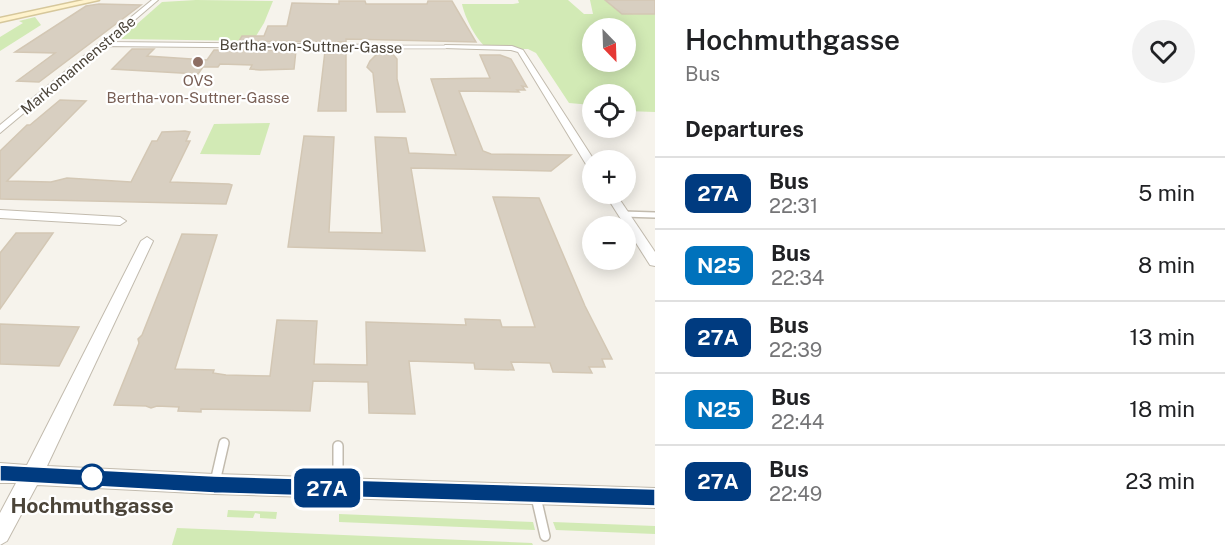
<!DOCTYPE html>
<meta charset="utf-8">
<style>
:root{--surface:#fff;--page:#f2f2f2;--text:#202124;--muted:#757577;--line:#e0e0e0}
body{margin:0;font-family:"Public Sans",sans-serif;background:var(--page);color:var(--text);height:100vh;display:flex;flex-direction:column;font-size:22px;white-space:nowrap}
*{box-sizing:border-box;margin:0}
p{font-size:20px;color:var(--muted)}
.icon{flex:none;width:33px;height:33px;fill:none;stroke:currentColor;stroke-width:2;stroke-linecap:round;stroke-linejoin:round}
.map{position:relative;flex:1;overflow:hidden}
.details{display:flex;flex-direction:column;background:var(--surface);width:570px}
.details>*{flex:none}
.badge{padding:0 12px;border-radius:9px;font-size:21px;line-height:39px}
.needle{width:39px;rotate:157deg}
.controls{position:absolute;left:582px;top:18px;display:grid;gap:12px}
.controls a{display:grid;place-items:center;width:54px;height:54px;border-radius:50%;background:var(--surface);box-shadow:0 3px 15px #0003;font-size:30px}
.map>.badge{position:absolute;translate:-50% -50%;box-shadow:0 0 0 3px #fff}
h2{padding:0 30px;font-size:22px;line-height:54px}
.round{display:grid;place-items:center;flex:none;width:63px;height:63px;border-radius:32px;background:var(--page)}
.headline{display:flex;align-items:center;justify-content:space-between;height:102px;padding:0 30px}
h1{font-size:28px;font-weight:600;line-height:45px}
ul{padding:0;list-style:none}
li{display:flex;align-items:center;gap:18px;height:72px;padding:0 30px;border-top:2px solid var(--line)}
li div{flex:1}
li b{display:block;font-size:22px}
li em{font-style:normal}
li .badge{min-width:66px;font-weight:700;text-align:center}
main{display:flex;flex:1;min-height:0}
.map>svg:first-child{display:block}
</style>
<main>
<div class="map">
<svg width="655" height="545" viewBox="0 0 655 545">
<rect width="100%" height="100%" fill="#f6f3ec"/>
<g fill="#d2eab5" fill-rule="evenodd">
<path d="M196,0L273,1L264,23L253,41L120,39L162,2Z"/>
<path d="M518,0H568L584,14H593L590,0H655V112L626,111V94H592V105L569,103L536,53L528,49H488C476,40 465,18 462,4H513L519,3ZM592,28H626V62H592Z"/>
<path d="M35,17L41,25L0,51V37L23,23L19,21Z"/>
<path d="M270,123L260,155L200,154L214,124Z"/>
<path d="M228,510L277,512L276,519L260,518V514L255,513L253,518L227,517Z"/>
<path d="M339,514L533,522L535,530L339,522Z"/>
<path d="M553,522L655,526V534L556,530Z"/>
<path d="M177,528L532,543L533,545H172Z"/>
</g>
<g fill="#d8cfc1" stroke="#d3c7b4" stroke-width="1.5">
<path d="M605,0H655V14H622Z"/>
<path d="M339,1H365L366,4H427L428,1H452L476,42L346,39V42L239,41L242,36H264L268,26H287L292,3L339,4Z"/>
<path d="M99,4L141,5L39,82L17,81L55,53L15,52L86,6Z"/>
<path d="M132,49H154L147,56L207,60L214,50H296L294,69L260,70L250,69L252,65L220,64L218,67H203L198,74L112,69Z"/>
<path d="M325,51H346V111H318Z"/>
<path d="M380,51H390L397,59V79L405,112H377L373,73L367,67L370,61Z"/>
<path d="M480,55H500L511,59L527,87L522,86L525,90H517L519,92L459,91L483,151L491,154L571,155L551,171L411,168L425,251L288,247L304,136L334,137L329,232L382,233L375,137L406,138L409,153L456,155L431,79L490,78Z"/>
<path d="M60,100L86,101L7,181L51,182L67,178L131,182L152,141H157L162,132L185,131L190,132L186,141H190L170,182L229,184L232,185L226,204L0,199V151L27,125H30Z"/>
<path d="M493,197L539,198L585,306L612,359H602L605,367H589L592,373L553,372L550,363L511,362L514,370L475,369L474,363L409,361L415,414L369,413L368,382L313,381L310,411L201,409V412L178,411L179,407L157,406L151,408L146,406L114,405L139,343L138,339L142,335L182,234L217,235L175,369L214,370L213,373L226,375L270,376L277,320L317,321L314,364L367,365L366,322L466,325L465,319L500,320L502,327H535Z"/>
<path d="M16,233H53L0,309V253Z"/>
<path d="M0,324L79,327L59,366L0,364Z"/>
</g>
<g fill="none" stroke-linecap="round" stroke-linejoin="round">
<g stroke="#c2bbae" stroke-width="4.5">
<path id="lane-far2" d="M387,47H445"/>
</g>
<g stroke="#c2bbae" stroke-width="8">
<path id="lane-far1" d="M623,214L655,215"/>
</g>
<g stroke="#c2bbae" stroke-width="12">
<g id="lane">
<path d="M338,446V486"/>
<path d="M215,482L224,443"/>
<path d="M536,497L545,536"/>
</g>
</g>
<g stroke="#c2bbae" stroke-width="2">
<g id="street">
<path d="M152,0H158L109,42L387,45L390,47L387,49L104,46L0,133V125Z"/>
<path d="M445,45L512,46L523,50L594,160L592,169L587,166L518,52L511,50L443,48Z"/>
<path d="M605,194H616L655,252V266L650,265Z"/>
<path d="M0,210L120,217L126,221L120,225L0,218Z"/>
<path d="M147,237L153,241L47,466L214,474L655,488V508L214,494L37,485L7,541L0,545V513L16,483H0V463L27,465L141,241Z"/>
</g>
</g>
<g stroke="#d6c79b" stroke-width="3">
<path id="secondary" d="M84,0H99L0,22V18Z"/>
</g>
<use href="#lane-far2" stroke="#fff" stroke-width="3"/>
<use href="#lane-far1" stroke="#fff" stroke-width="5"/>
<use href="#lane" stroke="#fff" stroke-width="9"/>
<use href="#street" fill="#fff" fill-rule="evenodd"/>
<use href="#secondary" fill="#fff3cd" fill-rule="evenodd"/>
</g>
<path fill="#003b80" stroke="#fff" stroke-width="1.5" d="M0,465L214,476L655,489V506L214,493L0,481Z"/>
<circle fill="#8d6e63" stroke="#fff" stroke-width="2" cx="198" cy="62" r="6"/>
<circle fill="#fff" stroke="#003b80" stroke-width="3" cx="92" cy="477" r="12"/>
<g text-anchor="middle" dominant-baseline="central" stroke-width="4.5" stroke-linejoin="round" paint-order="stroke">
<g font-size="15" fill="#4b4439" stroke="#fff">
<text transform="translate(311 46) rotate(1)">Bertha-von-Suttner-Gasse</text>
<text transform="translate(78 65) rotate(-40)">Markomannenstraße</text>
</g>
<g font-size="15" fill="#785e54" stroke="#fff">
<text x="198" y="80">OVS<tspan x="198" dy="17">Bertha-von-Suttner-Gasse</tspan></text>
</g>
<g font-size="21" font-weight="bold" fill="#4b4439" stroke="#fff">
<text x="92" y="505">Hochmuthgasse</text>
</g>
</g>
</svg>
<div class="controls">
<a><svg class="needle" viewBox="-14 -14 28 28"><path d="M0-13l5 13h-10z" fill="#e53935"/><path d="M0 13l5-13h-10z" fill="#757577"/></svg></a>
<a><svg class="icon" aria-label="locate" viewBox="0 0 24 24"><circle cx="12" cy="12" r="6"/><path d="M12 2v4M12 18v4M2 12h4M18 12h4"/></svg></a>
<a>+</a>
<a>−</a>
</div>
<b class="badge" style="left:327px;top:488px;background:#003b80;color:#fff">27A</b>
</div>
<section class="details">
<div class="headline"><div><h1>Hochmuthgasse</h1><p>Bus</p></div><a class="round"><svg class="icon" aria-label="heart" viewBox="0 0 24 24"><path d="M12 20l-8-8c-3-5 5-10 8-4 3-6 11-1 8 4z"/></svg></a></div>
<h2>Departures</h2>
<ul>
<li><span class="badge" style="background:#003b80;color:#fff">27A</span><div><b>Bus</b><p>22:31</p></div><em>5 min</em></li>
<li><span class="badge" style="background:#0072bc;color:#fff">N25</span><div><b>Bus</b><p>22:34</p></div><em>8 min</em></li>
<li><span class="badge" style="background:#003b80;color:#fff">27A</span><div><b>Bus</b><p>22:39</p></div><em>13 min</em></li>
<li><span class="badge" style="background:#0072bc;color:#fff">N25</span><div><b>Bus</b><p>22:44</p></div><em>18 min</em></li>
<li><span class="badge" style="background:#003b80;color:#fff">27A</span><div><b>Bus</b><p>22:49</p></div><em>23 min</em></li>
</ul>
</section>
</main>
